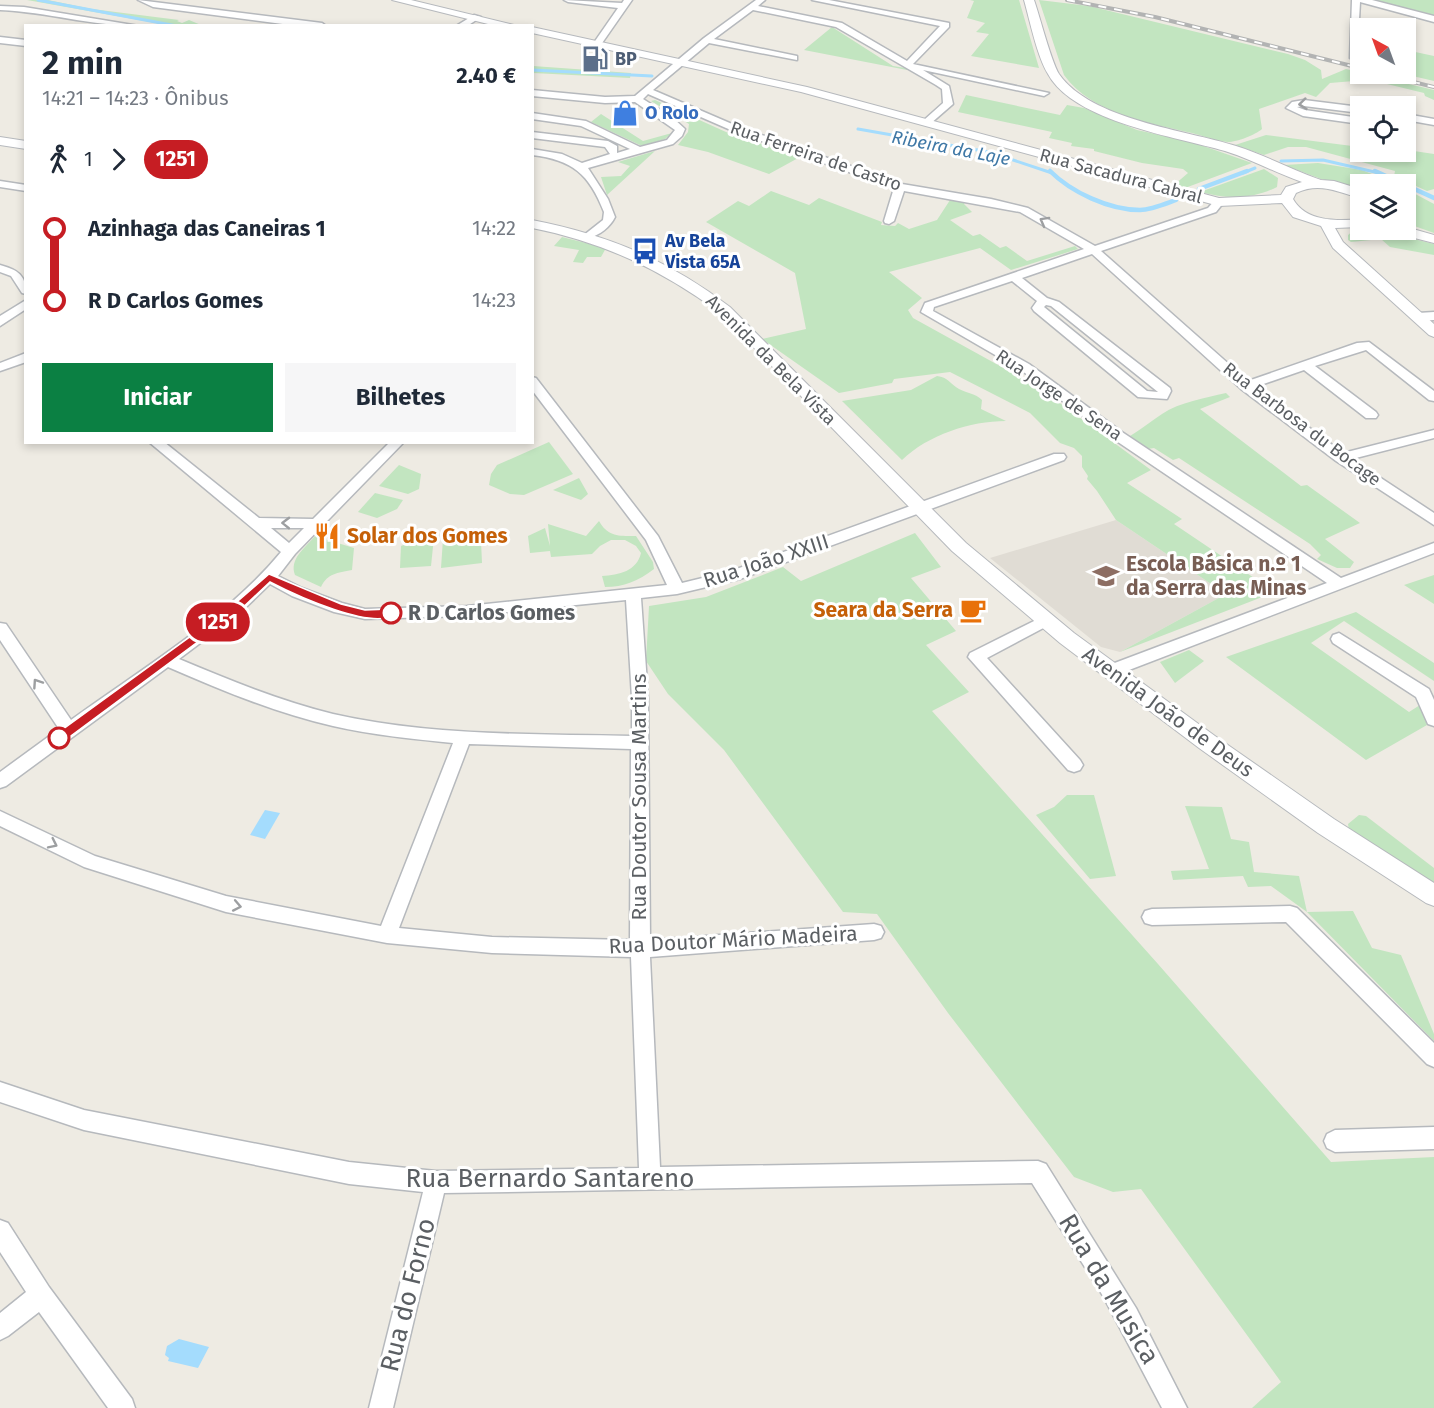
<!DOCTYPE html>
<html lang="pt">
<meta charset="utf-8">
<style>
:root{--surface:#fff;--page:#f6f6f7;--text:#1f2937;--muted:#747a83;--accent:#0b8043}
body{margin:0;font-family:"Fira Sans",sans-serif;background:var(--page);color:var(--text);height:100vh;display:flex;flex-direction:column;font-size:22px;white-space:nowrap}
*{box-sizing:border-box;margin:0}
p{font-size:20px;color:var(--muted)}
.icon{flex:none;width:33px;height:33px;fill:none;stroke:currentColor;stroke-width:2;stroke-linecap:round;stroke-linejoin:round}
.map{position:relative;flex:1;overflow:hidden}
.side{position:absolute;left:24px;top:24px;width:510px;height:420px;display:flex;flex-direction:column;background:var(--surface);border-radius:0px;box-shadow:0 3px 9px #0003}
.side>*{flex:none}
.badge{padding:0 12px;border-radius:20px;font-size:21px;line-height:39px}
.needle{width:39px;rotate:319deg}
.controls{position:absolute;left:1350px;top:18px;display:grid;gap:12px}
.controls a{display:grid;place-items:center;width:66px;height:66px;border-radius:0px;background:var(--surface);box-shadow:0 3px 9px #0003;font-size:30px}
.map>.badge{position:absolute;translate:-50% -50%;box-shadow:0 0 0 3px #fff}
.legs{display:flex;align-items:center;gap:9px;height:66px;padding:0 18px;font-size:20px}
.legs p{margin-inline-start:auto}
.overview{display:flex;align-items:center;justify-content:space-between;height:102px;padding:0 18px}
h1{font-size:33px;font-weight:700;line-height:45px}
.primary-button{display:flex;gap:12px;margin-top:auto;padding:12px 18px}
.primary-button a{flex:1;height:69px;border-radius:0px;background:var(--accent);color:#fff;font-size:24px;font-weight:700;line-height:69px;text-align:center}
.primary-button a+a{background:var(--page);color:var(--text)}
ul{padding:0 18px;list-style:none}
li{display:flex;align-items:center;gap:21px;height:72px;font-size:22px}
li i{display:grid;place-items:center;width:9px;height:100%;margin:0 8px;background:currentColor}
li i::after{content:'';width:15px;height:15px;margin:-8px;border:4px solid;border-radius:50%;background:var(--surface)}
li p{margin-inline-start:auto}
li:first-child i{background:linear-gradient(#0000 50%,currentColor 0)}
li:last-child i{background:linear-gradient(currentColor 50%,#0000 0)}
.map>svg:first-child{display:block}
</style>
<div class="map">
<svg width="1434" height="1408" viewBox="0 0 1434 1408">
<rect width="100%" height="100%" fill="#eeebe3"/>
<path fill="#e0dcd4" d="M1116,520L1226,594L1120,652L1101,647L990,558Z"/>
<g fill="#c2e5c0">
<path d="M27,0H48L92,9L179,20L177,21L182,23L189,20L201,25H167Z"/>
<path d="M970,0H1019L1039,68L971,56L989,34L976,32L985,23L967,18L974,1Z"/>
<path d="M1039,0L1089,6L1288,54L1305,60L1321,70L1322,79L1346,69L1434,90V100L1425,96L1424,93L1358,77L1354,81L1330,83L1316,97L1305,93L1259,109L1262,129C1255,135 1237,142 1228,142C1216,141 1204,136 1192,133C1149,123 1092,114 1064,75Z"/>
<path d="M1371,0H1434V17Z"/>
<path d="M832,27L893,66L912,69L907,70L804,50Z"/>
<path d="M1406,50L1434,56V81L1404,74H1406Z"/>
<path d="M533,66L631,73L630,78L533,73Z"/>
<path d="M966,95L1060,115L1067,105L1084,108L1137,130L1192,142L1252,163L1185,188L1174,185L1188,173L1183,169L1142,163L1094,151V149L1071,146L1072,143L1049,138L1052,132L958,112Z"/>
<path d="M655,100L726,132L800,157L769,174L708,152L678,145L688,132L689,124L651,101Z"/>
<path d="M601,114L643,141L672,133L665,139L642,146L591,122Z"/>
<path d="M1266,135L1360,147V152L1414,154V151L1434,154V189L1427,191L1394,176L1395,171L1306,147H1288L1264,155L1235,145Z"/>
<path d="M655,151L607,195L601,177L621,176L630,166L618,162Z"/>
<path d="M1318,163L1362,170L1397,184H1360V188L1321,179L1284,165Z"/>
<path d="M1264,169L1278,178L1277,187C1251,200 1227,199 1200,192Z"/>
<path d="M1406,189L1434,204V233L1406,223Z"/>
<path d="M771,191L809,205L819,198L882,222L881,225L895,226L898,223L909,229L937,220L952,197L965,201L964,204L972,212L950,220L973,236L980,234L1000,248L1006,246L1027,261L1075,246L1078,249L1011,270L980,248L889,272L922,298L908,310L913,318L1038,387L1151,470L1127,483L1182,519L1174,524L1275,592L1120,652L1226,594L1116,520L1097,491L1087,479L1088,476L1082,467V456L1074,448L1060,443L1030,413L950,372L894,379L892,383L839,393L762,339L806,329L795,273L706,222L738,201L749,206Z"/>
<path d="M1354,230H1378L1434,244V255L1390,247L1381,239L1351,242L1348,240V235Z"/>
<path d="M562,237L606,248L601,257H587L583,263L573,262L579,250L554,246Z"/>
<path d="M937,376C948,377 950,384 959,389C968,394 975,393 982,400L981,409L1006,421C970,421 928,435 902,460L842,401L911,390Z"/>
<path d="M1226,393L1230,397L1200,409L1301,486L1307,485L1360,523L1325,539L1354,562L1350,568H1337L1317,559L1321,555L1310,544L1179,458L1173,460L1154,448L1148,449L1130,436C1142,429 1151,421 1162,414C1180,402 1205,398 1226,393Z"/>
<path d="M549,442L573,474L524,495L510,494L489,485L491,474L497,465Z"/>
<path d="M399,465L421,474L419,489L408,494L379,486Z"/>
<path d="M579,478L588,494L581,500L553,490Z"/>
<path d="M375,493L403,500L397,509L377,518L358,512Z"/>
<path d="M599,521C608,537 619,536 636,536L653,562L654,569C638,581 624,587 605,587L602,576C619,575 637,571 641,553L636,546L625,540H611L600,546L592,554L551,557L550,551L530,553L528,536L545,528L550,546L548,524L586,536Z"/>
<path d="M454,533L481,541L482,563L441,568L443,539L453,537Z"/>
<path d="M915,533L941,567L911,578L956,631L926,645L969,692L932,711L1158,964L1331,1162L1434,1157V1408H1252L1281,1382L1141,1189L1113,1192L1074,1177L948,1013L877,914L843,912L724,750L668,694L646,661L649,606L706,597L783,567L801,581Z"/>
<path d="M315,536L354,548L352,570C337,573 328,573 321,587L295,575C289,559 305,548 315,536Z"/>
<path d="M434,537L431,566L400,568L401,546L421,538Z"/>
<path d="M1434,575V604L1404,585Z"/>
<path d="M1356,612L1434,663V681L1344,621L1311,643L1409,712L1420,705L1427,725L1366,760L1226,657Z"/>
<path d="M1189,650L1204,661L1175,683L1160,662Z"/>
<path d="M1067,795H1094L1116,876L1090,879L1036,815L1054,807Z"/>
<path d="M1185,806L1222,807L1231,839L1249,842L1254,872L1299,876L1307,912L1353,911L1372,948L1401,955L1434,1034V1041L1307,912L1271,886L1248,887L1243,876L1173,880L1171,871L1209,869Z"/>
<path d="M1359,815L1366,816L1434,868V883L1349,830L1348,824Z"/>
</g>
<g fill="#a4dcfd">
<path d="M265,810L280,813L265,839L250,835Z"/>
<path d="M179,1339L209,1347L198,1368L168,1361L169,1358L165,1355L167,1346Z"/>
</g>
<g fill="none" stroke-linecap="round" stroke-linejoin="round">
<g stroke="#a4dcfd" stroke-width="3">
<path d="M38,0L177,26"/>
<path d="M532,70L652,76"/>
<path d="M858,129L989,152L1052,173"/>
<path d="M1281,161L1323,160L1379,173"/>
<path d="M1243,173L1255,168"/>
</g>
<g stroke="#a4dcfd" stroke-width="4.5">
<path d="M1050,171C1071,192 1109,210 1140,210C1151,210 1165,204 1176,200"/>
<path d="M1375,171L1434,198"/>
<path d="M1199,189L1247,171"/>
</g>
<g stroke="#b6b9bd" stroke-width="3">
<g id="minor">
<path d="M138,0L322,23L326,26H298L153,7Z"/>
<path d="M564,0L622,3L624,0H632L600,46L597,47L593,44L618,8L568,2Z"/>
<path d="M756,0H765L758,6L842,23L907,61L940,26L812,0H829L949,23V27L913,64L1049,93L1044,96L923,70L949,86L953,104L930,124H924V120L943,103L942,89L936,85L836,27L753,10L714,39L797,56V60L709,43L653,90L739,127L902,184L991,199L1028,208L1095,246L1208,208L1215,200H1223L1224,202L1216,212L1101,251L1248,381L1357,343L1369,342L1434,391V401L1429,400L1366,350L1315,366L1376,412L1378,415L1376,418H1366L1304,370L1255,387L1343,453L1434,430V438L1352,459L1434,513V525L1336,461L1241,389L1092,254L1022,278L1047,298L1059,302L1170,388L1171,391L1167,399L1138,397L1034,311L1032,308L1037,301L1012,281L934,307L933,311L1029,364L1122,432L1341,578L1434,543V553L1116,675H1104L1102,671L1104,667L1327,583L1112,438L1021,370L921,312L925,303L1084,249L1020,212L904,191L894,221L889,224L885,223L884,221L894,188L733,131L648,94L643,99L673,118L685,129L682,136L673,144L588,168L608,199L615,217C610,227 600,235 589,238L584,235L603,220L604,212C589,174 573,160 532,155V149L562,154L582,163L610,154L605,147L532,138V132L608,141L617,146V153L630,149L581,126L532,119V113L586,121L640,147L667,140L675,130L635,102L605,103L532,96V90L605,97L635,96L704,38ZM1046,305L1051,306L1158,392L1147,391L1044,307Z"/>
<path d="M1352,0H1372L1434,16V22L1360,2L1357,56L1350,58Z"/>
<path d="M0,6L24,7L139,26C92,26 47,12 0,10Z"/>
<path d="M474,15L481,17L467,26H456Z"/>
<path d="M0,37L26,40V46L0,43Z"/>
<path d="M1304,100L1360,107V113L1304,106L1297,107L1305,110L1360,118V124L1303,116L1286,108L1292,102Z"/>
<path d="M1406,114L1434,119V125L1406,120Z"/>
<path d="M0,181L26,185V191L0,187Z"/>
<path d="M0,265C18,270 26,275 26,294L22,293L11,276L0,272Z"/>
<path d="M26,300V309L0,326V316Z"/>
<path d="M1434,312V320L1418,321L1412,317L1418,313Z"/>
<path d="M26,353V362L0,371V363Z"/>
<path d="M532,377L536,378L658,536L682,583L731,571L1054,454H1064L1066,457L1064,460L740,579L677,594L641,598L648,698L650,940L874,924L881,926L884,932L881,938L874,940L650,957L660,1167L1038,1161L1046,1164L1136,1308L1187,1408H1162L1103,1296L1032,1183L444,1193L393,1408H369L423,1192L349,1184L84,1130L0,1102V1082L84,1110L349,1162L436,1171L639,1168L631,957L492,953L387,943L226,912L84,867L0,826V811L95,856L226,896L381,926L453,743C413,739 373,735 333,726C276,713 221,690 168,667L6,786L0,788V772L59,729L0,640V623L6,624L71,720C141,669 227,618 281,552L149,442H164L259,518L313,519L390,442H404L295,554L278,576L302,588L342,603L365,609L467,606L667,585L646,540L532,390ZM271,528H304L289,543ZM270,584L292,596L334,612L365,619L467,616L626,600L632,698V736C532,734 430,736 333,714C280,701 229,680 179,659L239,614ZM469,744L631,749L630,940L492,937L399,928Z"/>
<path d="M1046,615L1051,616L1054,620L1051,624L987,658L1080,760L1083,765L1080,770L1074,772L1068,770L968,657L970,653Z"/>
<path d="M1339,633L1429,689L1434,700V726L1428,724L1416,697L1333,643L1331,639L1333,635Z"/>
<path d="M1290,906L1297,908L1434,1043V1067L1427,1064L1286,922L1152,925L1145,923L1142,917L1145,911L1152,909Z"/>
<path d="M1434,1127V1149L1335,1152L1327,1148L1324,1141L1327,1134L1335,1130Z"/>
<path d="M0,1220L8,1223L49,1287L132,1399L135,1408H108L39,1312L8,1336L0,1340V1313L26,1292L0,1252Z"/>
</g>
</g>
<g stroke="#b6b9bd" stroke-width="2">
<g id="tertiary">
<path d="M392,0H411L518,26H496Z"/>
<path d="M1024,0H1034C1040,17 1051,61 1059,74C1091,120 1186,130 1236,146C1265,155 1292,170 1321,180L1334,181L1360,189V198C1337,192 1320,182 1296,193L1293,199C1306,222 1337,221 1360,219V227L1335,228L1343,242L1434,324V337L1429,335L1333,248L1321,226L1293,217L1282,203L1219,206L801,92L532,33V27L807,87L1219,198L1281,195L1286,187L1302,182C1276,173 1251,159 1225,151C1177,137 1074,122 1048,74C1037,56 1030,21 1024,0Z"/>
<path d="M0,137L26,141V149L0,145Z"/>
<path d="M532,220C609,235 668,260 730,307L966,543L1074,633L1215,736L1334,819L1434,883V906L1426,903L1318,833L1199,748L1060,643L952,551L720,313C662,270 603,242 532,228Z"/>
<path d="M1406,227L1434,235V243L1395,233L1393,230H1406Z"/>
</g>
</g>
<use href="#minor" fill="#fff" fill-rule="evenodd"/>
<use href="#tertiary" fill="#fff" fill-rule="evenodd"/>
<g stroke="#b2b3b3" stroke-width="4">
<g id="rail">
<path d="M1067,0L1155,17L1360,68"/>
<path d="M1381,74L1434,87"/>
</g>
</g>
<use href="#rail" stroke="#fff" stroke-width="2" stroke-dasharray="8" stroke-linecap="butt"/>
</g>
<defs><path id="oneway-chevron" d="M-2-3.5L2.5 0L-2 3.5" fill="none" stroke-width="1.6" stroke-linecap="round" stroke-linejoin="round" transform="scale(1.5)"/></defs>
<g stroke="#9d9fa1">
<use href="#oneway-chevron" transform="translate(1303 104) rotate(174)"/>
<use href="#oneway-chevron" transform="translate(1044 221) rotate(-151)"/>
<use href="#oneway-chevron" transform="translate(286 523) rotate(-179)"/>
<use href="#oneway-chevron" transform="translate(37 683) rotate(-124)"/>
<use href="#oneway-chevron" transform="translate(53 844) rotate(26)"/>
<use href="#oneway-chevron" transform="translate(237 906) rotate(11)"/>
</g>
<path fill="#c61d23" stroke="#fff" stroke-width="1.5" d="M269,574L341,604L365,610L391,609L396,613C376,633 293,594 270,582L238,612L64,741H55V735L231,607Z"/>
<defs>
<g id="fuel-bare" transform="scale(2.07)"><path d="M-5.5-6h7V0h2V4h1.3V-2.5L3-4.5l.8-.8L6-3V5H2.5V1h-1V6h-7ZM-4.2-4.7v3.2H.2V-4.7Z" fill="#5c6f8a" stroke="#fff" stroke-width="2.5" paint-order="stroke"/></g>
<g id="shop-bare" transform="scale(2.07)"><path d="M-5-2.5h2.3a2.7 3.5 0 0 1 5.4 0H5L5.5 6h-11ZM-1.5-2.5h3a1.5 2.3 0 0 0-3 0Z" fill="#3f7fe0" stroke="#fff" stroke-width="2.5" paint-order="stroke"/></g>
<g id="bus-bare" transform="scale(2.07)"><path d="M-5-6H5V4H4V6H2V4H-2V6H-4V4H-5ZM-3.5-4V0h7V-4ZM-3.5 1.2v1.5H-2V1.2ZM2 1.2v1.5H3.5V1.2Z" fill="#1a4fb4" stroke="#fff" stroke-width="2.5" paint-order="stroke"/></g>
<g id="restaurant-bare" transform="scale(2.07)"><path d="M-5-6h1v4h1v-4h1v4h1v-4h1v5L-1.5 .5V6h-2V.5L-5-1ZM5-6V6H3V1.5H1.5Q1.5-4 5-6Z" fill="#e8710a" stroke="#fff" stroke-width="2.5" paint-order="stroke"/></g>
<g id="school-bare" transform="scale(2.07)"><path d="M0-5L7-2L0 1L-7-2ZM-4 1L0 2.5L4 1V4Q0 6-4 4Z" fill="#8d6e63" stroke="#fff" stroke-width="2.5" paint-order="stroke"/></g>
<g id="cafe-bare" transform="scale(2.07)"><path d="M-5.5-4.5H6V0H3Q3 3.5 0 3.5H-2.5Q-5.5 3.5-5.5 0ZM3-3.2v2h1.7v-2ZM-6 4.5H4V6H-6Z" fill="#e8710a" stroke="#fff" stroke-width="2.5" paint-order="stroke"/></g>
</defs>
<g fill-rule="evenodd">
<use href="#fuel-bare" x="595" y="59"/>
<use href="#shop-bare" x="625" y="113"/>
<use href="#bus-bare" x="645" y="251"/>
<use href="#restaurant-bare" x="327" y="536"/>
<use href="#school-bare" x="1106" y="576"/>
<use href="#cafe-bare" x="973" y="610"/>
</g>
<g fill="#fff" stroke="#c61d23" stroke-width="3">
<circle cx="391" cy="613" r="10"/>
<circle cx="59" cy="738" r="10"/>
</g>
<g text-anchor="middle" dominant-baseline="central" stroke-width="6" stroke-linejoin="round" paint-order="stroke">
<g font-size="18" font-weight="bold" fill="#4e5e75" stroke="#fff" text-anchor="start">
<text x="615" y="59">BP</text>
</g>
<g font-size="18" font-weight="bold" fill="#366cbe" stroke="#fff" text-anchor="start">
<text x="645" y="113">O Rolo</text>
</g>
<g font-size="18" font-style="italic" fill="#3f78a6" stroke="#fff">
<text transform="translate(951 148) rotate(11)">Ribeira da Laje</text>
</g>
<g font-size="18" fill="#5b5f63" stroke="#fff">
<text transform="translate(816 156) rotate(19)">Rua Ferreira de Castro</text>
<text transform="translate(1121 176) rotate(15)">Rua Sacadura Cabral</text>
<text transform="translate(771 360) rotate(45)">Avenida da Bela Vista</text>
<text transform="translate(1059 395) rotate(34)">Rua Jorge de Sena</text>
<text transform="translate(1302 424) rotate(37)">Rua Barbosa du Bocage</text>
</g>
<g font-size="18" font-weight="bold" fill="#164399" stroke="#fff" text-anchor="start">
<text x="665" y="241">Av Bela<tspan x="665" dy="21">Vista 65A</tspan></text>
</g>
<g font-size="21" font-weight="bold" fill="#c56008" stroke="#fff" text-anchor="start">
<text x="347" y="536">Solar dos Gomes</text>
<text x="953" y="610" text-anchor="end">Seara da Serra</text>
</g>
<g font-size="21" fill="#5b5f63" stroke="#fff">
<text transform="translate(766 561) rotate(-18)">Rua João XXIII</text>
<text transform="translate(1168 712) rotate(36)">Avenida João de Deus</text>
<text transform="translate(639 797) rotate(-90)">Rua Doutor Sousa Martins</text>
<text transform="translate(733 940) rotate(-3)">Rua Doutor Mário Madeira</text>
</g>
<g font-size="21" font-weight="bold" fill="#785e54" stroke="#fff" text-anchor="start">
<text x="1126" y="564">Escola Básica n.º 1<tspan x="1126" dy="24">da Serra das Minas</tspan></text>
</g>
<g font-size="21" font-weight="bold" fill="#5b5f63" stroke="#fff" text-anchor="start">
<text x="408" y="613">R D Carlos Gomes</text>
</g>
<g font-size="26" fill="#5b5f63" stroke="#fff">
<text x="550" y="1178">Rua Bernardo Santareno</text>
<text transform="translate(1109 1289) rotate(59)">Rua da Musica</text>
<text transform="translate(408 1295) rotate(-76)">Rua do Forno</text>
</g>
</g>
</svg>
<div class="controls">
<a><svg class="needle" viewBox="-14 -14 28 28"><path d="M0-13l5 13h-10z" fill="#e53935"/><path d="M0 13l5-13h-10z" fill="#747a83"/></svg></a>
<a><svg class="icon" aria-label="locate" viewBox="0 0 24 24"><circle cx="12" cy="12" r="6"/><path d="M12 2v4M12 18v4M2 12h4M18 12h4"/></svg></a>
<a><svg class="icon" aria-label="layers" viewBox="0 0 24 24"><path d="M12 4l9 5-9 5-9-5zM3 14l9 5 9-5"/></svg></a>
</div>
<b class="badge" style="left:218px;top:622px;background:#c61d23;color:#fff">1251</b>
<section class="side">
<div class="overview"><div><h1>2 min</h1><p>14:21 – 14:23 · Ônibus</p></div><b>2.40 €</b></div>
<div class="legs"><svg class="icon" aria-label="walk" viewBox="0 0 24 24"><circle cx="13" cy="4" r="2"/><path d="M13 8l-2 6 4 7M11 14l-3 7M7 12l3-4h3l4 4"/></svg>1<svg class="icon" aria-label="forward" viewBox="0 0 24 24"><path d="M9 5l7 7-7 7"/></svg><b class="badge" style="background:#c61d23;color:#fff">1251</b></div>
<ul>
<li><i style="color:#c61d23"></i><b>Azinhaga das Caneiras 1</b><p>14:22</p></li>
<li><i style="color:#c61d23"></i><b>R D Carlos Gomes</b><p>14:23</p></li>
</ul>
<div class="primary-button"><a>Iniciar</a><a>Bilhetes</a></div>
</section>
</div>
